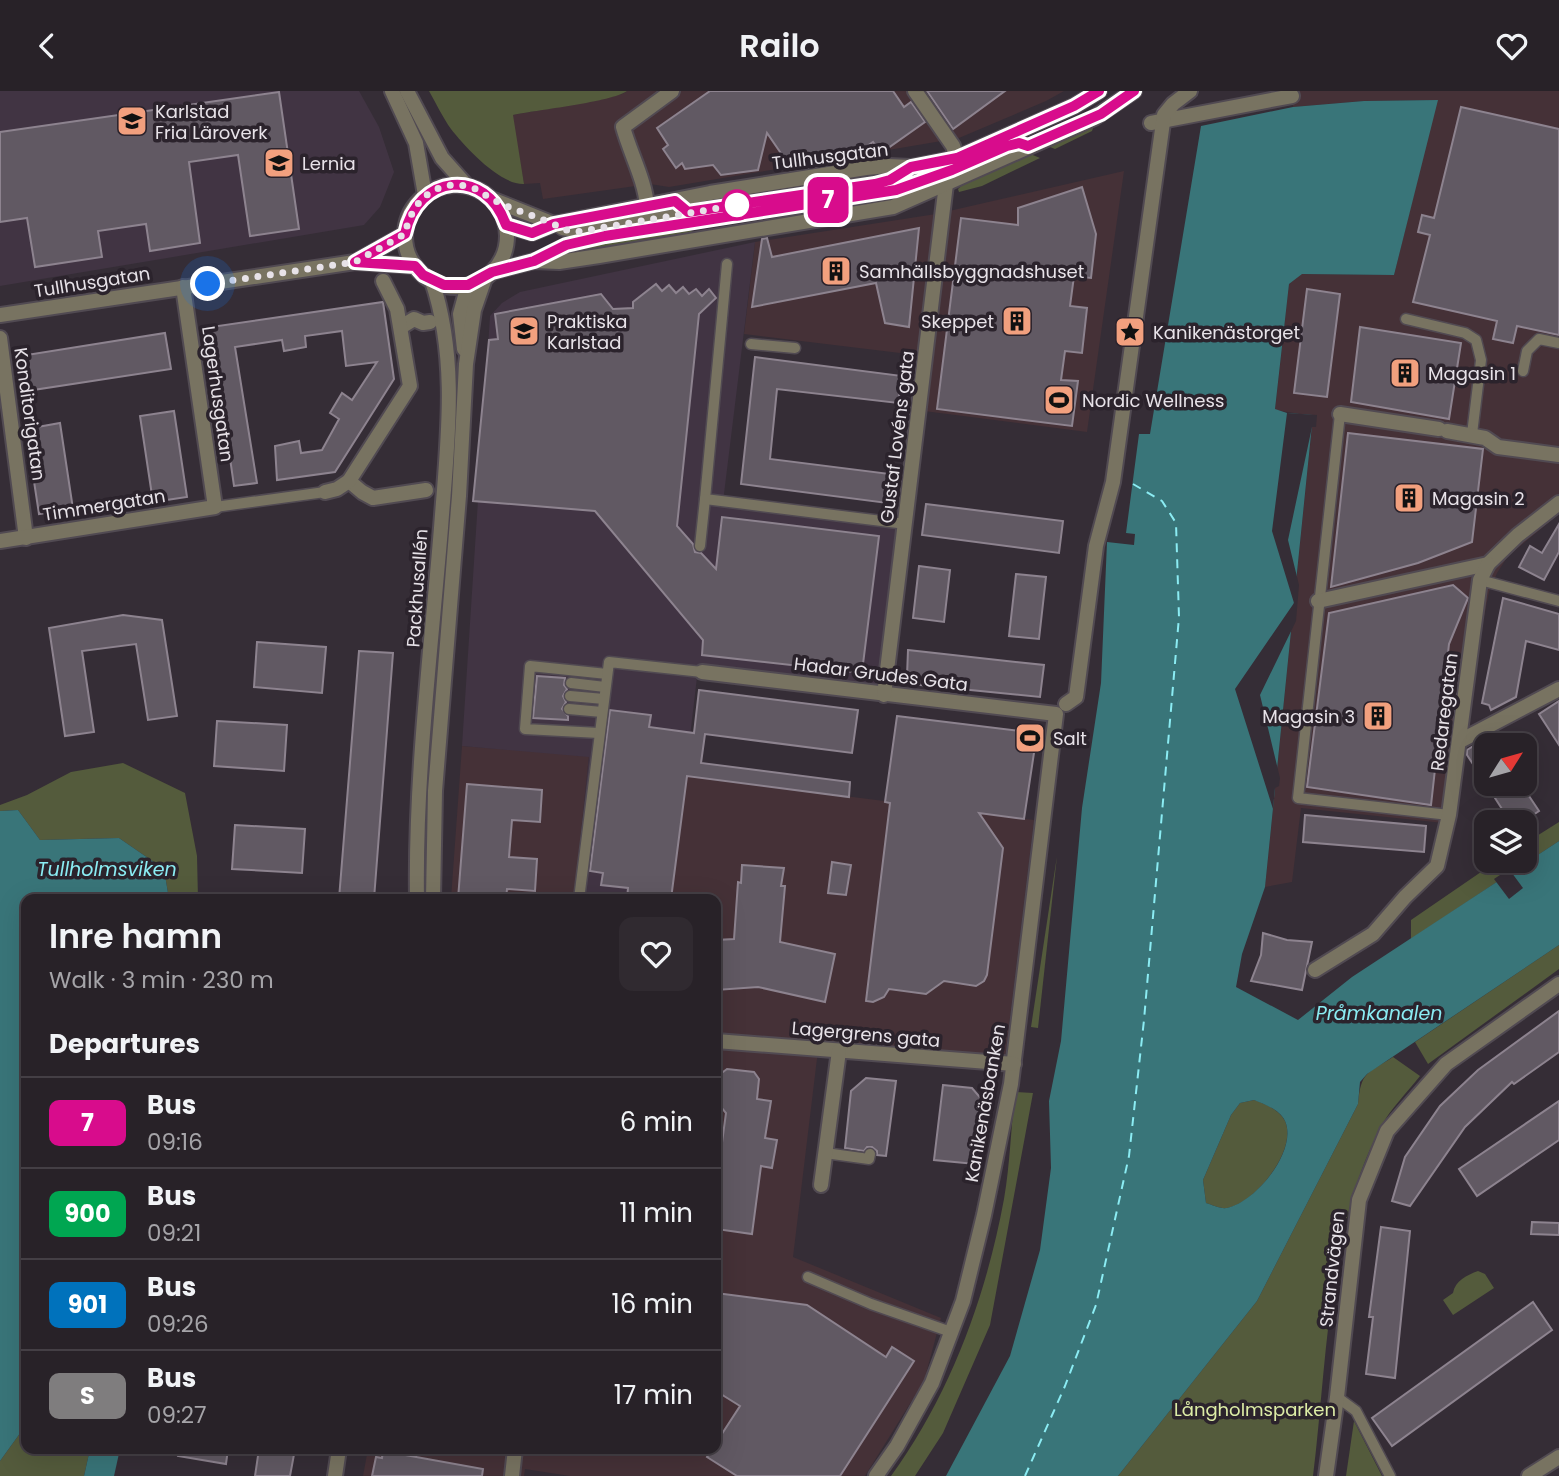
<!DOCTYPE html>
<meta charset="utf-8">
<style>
:root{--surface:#282228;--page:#302a30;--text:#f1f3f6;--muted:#a5a4a8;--line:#443f45}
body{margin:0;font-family:Poppins,sans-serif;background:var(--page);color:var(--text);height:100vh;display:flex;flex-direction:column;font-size:26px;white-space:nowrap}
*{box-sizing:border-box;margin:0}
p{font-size:23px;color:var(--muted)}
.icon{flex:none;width:38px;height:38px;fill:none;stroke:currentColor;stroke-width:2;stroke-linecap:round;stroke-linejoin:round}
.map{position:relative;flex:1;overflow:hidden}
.details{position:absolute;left:21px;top:803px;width:700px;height:560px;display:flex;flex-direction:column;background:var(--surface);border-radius:14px;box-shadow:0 7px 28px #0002,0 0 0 2px var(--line)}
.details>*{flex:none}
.badge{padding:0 14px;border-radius:10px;font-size:24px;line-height:46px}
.needle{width:46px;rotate:53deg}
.controls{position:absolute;left:1474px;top:642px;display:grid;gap:14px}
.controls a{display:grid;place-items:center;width:63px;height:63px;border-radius:14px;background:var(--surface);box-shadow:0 7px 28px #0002,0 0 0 2px var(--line);font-size:35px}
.you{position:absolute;width:35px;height:35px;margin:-18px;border:5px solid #fff;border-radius:50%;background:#1a73e8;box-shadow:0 0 0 10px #1a73e833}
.map>.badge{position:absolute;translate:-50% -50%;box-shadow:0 0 0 4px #fff}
h2{padding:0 28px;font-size:26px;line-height:63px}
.round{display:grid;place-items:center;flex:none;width:74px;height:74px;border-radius:14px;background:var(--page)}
.summary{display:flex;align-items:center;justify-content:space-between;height:119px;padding:0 28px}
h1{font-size:33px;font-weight:600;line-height:52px}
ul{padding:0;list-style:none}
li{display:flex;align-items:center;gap:21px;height:91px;padding:0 28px;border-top:2px solid var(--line)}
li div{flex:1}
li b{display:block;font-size:26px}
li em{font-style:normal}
li .badge{min-width:77px;font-weight:700;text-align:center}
header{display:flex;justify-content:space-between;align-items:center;height:91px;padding:0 28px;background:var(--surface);font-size:32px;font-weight:600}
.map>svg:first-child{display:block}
</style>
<header><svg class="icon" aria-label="back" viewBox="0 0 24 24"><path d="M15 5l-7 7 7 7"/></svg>Railo<svg class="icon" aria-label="heart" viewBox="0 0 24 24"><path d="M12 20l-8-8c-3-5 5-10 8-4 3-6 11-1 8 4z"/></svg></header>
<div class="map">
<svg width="1559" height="1385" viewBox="0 0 1559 1385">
<rect width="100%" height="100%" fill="#352d36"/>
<g fill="#453137">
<path d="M627,0H1064L1046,10L959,47L759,81L669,96L650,93L543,108L540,92L524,93L512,24L599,9L622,3Z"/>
<path d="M1291,0H1559V423L1508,465L1497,482L1489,501L1469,600L1453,733L1301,717L1292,791L1265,796L1313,325L1275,319L1289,193L1301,183L1394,184L1437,9L1364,10L1293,16Z"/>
<path d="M1124,80L1087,341L924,320L933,266L744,243L755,151L936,123Z"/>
<path d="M462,655L589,665L574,808H451Z"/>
<path d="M687,685L1034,729L1005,968L819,951L793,1166L941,1227L924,1290L865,1385H570L525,1378L524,1385H363L368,1358H716V808H671Z"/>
</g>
<g fill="#413443">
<path d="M0,0H359L379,36L394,81L380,116L364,134L0,195Z"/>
<path d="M755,151L723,411L901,434L884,604L697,586L671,808H574L589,666L462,655L490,225L502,212L520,201Z"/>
</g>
<g fill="#545b3c">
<path d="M429,0H627C612,11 536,19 513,24L524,93C500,94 465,56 451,38C443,27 436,12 429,0Z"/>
<path d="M1095,31L1092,40L1055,58L1045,54Z"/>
<path d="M1028,62L1040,67L982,95L959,101L958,98C975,81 1006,72 1028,62Z"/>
<path d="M921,97L893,109L856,118L854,110L873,108Z"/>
<path d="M685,137L697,143L554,164L577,156Z"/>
<path d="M123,672L185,702L197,765L198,808H169L164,778L119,747L40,749L18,719L0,720V714L27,704L71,681Z"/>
<path d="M1559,731V750L1411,848V829L1497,770H1524V753Z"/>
<path d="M1057,765L1038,937L1031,936Z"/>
<path d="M1559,854V878L1428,973L1415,951Z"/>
<path d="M1393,966L1420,985C1407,1002 1390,1018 1381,1036C1327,1136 1327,1274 1313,1385H1118L1257,1210L1358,1013C1361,980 1367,983 1393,966Z"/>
<path d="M1015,1001L1033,1002L990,1234L943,1342L915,1385H891C950,1304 986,1206 1004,1108C1010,1073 1011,1036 1015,1001Z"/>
<path d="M1254,1009C1265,1013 1280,1019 1285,1030C1298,1059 1255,1112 1227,1117C1220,1118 1213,1114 1206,1112L1203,1089L1231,1024L1240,1012Z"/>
<path d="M1478,1180L1485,1183L1494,1197L1453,1224L1443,1209L1453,1202C1455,1190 1467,1184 1478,1180Z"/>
<path d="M1354,1330L1382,1385H1346Z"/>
<path d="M26,1334V1358H90L84,1385H0V1370Z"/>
</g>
<g fill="#397579" fill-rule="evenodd">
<path d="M1438,9L1394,184L1302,183L1289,193L1275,318L1287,322L1313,324L1265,796L1242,863L1236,896L1298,929L1352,886L1559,750V854L1367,983L1360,991L1358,1013L1257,1210L1118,1385H946L1010,1265L1040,1159L1051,1077L1049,1010L1061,950L1082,717L1101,592L1107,451L1134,454L1135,443L1126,442L1139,343H1150L1201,35L1293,16L1364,10ZM1254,1009C1264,1013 1280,1019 1285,1030C1298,1059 1256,1111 1227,1117C1220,1118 1213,1114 1206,1112L1203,1089L1231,1024L1240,1012Z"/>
<path d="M18,719L40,749L119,747L164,778L169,808H26V1334L0,1370V720Z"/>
<path d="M90,1358H120L114,1385H84Z"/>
</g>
<g fill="#352d36">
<path d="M1287,322L1317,324L1316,336H1312L1288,449L1299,494L1296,530L1260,604L1280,687L1279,695L1275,697L1273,718L1235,598L1294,512L1272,440Z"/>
<path d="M1509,778L1523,797L1509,808L1494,788Z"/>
</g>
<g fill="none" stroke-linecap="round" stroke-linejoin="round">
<path stroke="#8becf3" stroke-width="2" stroke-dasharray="9 7" stroke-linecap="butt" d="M1025,1385L1065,1295L1096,1214L1129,1065L1144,929L1179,526L1176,432L1162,410L1133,393"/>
</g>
<g fill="#615963" stroke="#8d838f" stroke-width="2">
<path d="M710,0H893L904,16L911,11L925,31L881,62L873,51L850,67L789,74L767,42L758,79L721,84L713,74L685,78L682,72L676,77L663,58L668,54L657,37Z"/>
<path d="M927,0H1005L953,38Z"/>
<path d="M279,1L299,138L250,145L238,64L189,71L200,152L150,160L146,133L98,140L102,166L35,176L27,127L0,131V41Z"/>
<path d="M1461,16L1559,38V244L1517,235L1513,252L1493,248L1497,230L1413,211L1430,144L1418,141L1422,124L1434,127Z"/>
<path d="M1082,96L1096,143L1091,187L1074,185L1070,215L1087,217L1082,262L1065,260L1061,289L1078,290L1072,335L937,318L961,127L1018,134V117Z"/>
<path d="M919,137L909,236L885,232L876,192L752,216L762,148L767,147L772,166Z"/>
<path d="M656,193L662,200L669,194L676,202L683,196L689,203L696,198L702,205L709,198L716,207L699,223L677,435L693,453L695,461L701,462L716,478L722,426L879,445L863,573L854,581L702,564L703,549L595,420L473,410L489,249L498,248L495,223L601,203L613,218L633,217V211Z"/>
<path d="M1307,198L1340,203L1327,306L1294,302Z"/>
<path d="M383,211L394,288L335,381L277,389L275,355L299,350L301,362L322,359L339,328L330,322L342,302L352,309L377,271L346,275L342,240L305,245L306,256L284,260L282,249L235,256L257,392L234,395L211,236Z"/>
<path d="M1360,236L1461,252L1449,328L1351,311Z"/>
<path d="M165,242L171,278L20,301L14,266Z"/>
<path d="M755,266L902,285L898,312L777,298L770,368L890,383L887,412L741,393Z"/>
<path d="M174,320L187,406L153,411L140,325Z"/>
<path d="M60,332L73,418L39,423L26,338Z"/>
<path d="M1348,342L1483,358L1472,451L1418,472L1331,496Z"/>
<path d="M926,413L1063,430L1059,462L922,444Z"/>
<path d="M1559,433V461L1544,489L1519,476L1530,455L1542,462Z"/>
<path d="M919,475L950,479L944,531L913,527Z"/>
<path d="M1016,483L1046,486L1039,548L1009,545Z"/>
<path d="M1453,494L1468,507L1449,553L1431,714L1307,696L1329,522Z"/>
<path d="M1503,507L1559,523V559L1526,550L1516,606L1491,619L1489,614L1482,612Z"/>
<path d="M123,524L162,529L177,625L148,629L136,553L82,560L94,641L65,645L49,537Z"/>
<path d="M257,551L326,556L322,602L254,596Z"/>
<path d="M908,559L1044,574L1040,606L920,594L907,585Z"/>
<path d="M359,560L393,562L374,808H339Z"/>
<path d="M537,585L565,587L564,594L567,598L563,605L566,611L562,618L568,625V629L533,627Z"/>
<path d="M699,599L858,619L852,662L705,643L701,672L850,691L849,706L687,685L671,808H627L628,797L601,794L603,782L590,780L610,619L651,624L649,636L694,642Z"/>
<path d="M1559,610V654L1539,623Z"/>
<path d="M897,625L1037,642L1024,728L979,722L1003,757L987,884L984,890L976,895L944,890L926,903L889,898L884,906L873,911L866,910L890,712L885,711Z"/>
<path d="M217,630L287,634L284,680L214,675Z"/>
<path d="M1486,647V693L1467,664V659Z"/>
<path d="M467,693L542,699L540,731L512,729L509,766L537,768L535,800L507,798L506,808H458Z"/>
<path d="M1486,693H1521L1539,720L1521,732H1511Z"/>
<path d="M1305,724L1426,735L1424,761L1303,751Z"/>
<path d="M235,734L305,738L302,782L232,778Z"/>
<path d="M832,771L851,774L846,804L828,802Z"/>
<path d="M742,774L784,777L781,795H785L780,851L835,863L825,911L758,896L716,899V849L734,848L738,791L741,792Z"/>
<path d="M1263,842L1287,849L1312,851L1302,899L1251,890L1261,864Z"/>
<path d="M1559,920V961L1514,993L1512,991L1465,1036L1410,1115L1392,1110L1405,1066L1440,1015L1478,979Z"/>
<path d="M727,978L754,981L759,988L757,1008L771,1010L765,1047L777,1049L772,1077L761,1075L752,1143L716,1138V1096L726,1022L716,1010L719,984Z"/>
<path d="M866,987L896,990L886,1065L877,1064V1060L872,1056H867L864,1060L845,1057L851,1000Z"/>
<path d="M943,994L972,997L984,1011L975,1073L934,1069Z"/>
<path d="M1559,1010V1049L1477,1105L1459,1078Z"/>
<path d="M1532,1131L1559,1132V1144L1531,1143Z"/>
<path d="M1381,1136L1410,1140L1395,1287L1366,1283L1373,1226H1369Z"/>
<path d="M716,1202L807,1214L886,1266L892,1256L914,1270L840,1385H737L707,1366L712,1358H716V1352L740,1315L716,1300Z"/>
<path d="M1533,1211L1552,1239L1392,1355L1372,1327Z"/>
<path d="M179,1358H228L226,1373L178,1365Z"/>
<path d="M259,1358H295L290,1385H255Z"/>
<path d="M383,1360L483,1378L482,1385H372L376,1366L382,1367Z"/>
</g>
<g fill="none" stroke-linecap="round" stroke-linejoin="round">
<g stroke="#514a52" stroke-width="13">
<g id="service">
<path d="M554,133L562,139L576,141L688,121L875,93L890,89L911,76"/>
<path d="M534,169L566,154L605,145L896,99L952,79L1007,55L1019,52L1028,55"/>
<path d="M727,173L705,408L906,433"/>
<path d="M1406,228L1465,242L1476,249L1481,269L1472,343"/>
<path d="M751,253L795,257"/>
<path d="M1523,280L1527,260L1539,248L1559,252"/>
<path d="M1340,323L1298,707L1449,724"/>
<path d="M215,416L325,401"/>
<path d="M700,455L705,408"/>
<path d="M1480,489L1559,510"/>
<path d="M571,592L605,596"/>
<path d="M570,605L604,608"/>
<path d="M569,618L602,621"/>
<path d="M599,642L525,638L530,575L607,583"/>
<path d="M579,808L609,571L702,581"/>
<path d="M825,1062L869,1068L870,1063"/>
<path d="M808,1186L871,1213L951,1241"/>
<path d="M1337,1306L1356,1320L1390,1385"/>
</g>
</g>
<g stroke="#514a52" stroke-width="18">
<g id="pedestrian">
<path d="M1151,32L1292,5"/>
<path d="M401,236L414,228L423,232L430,231"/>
<path d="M349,390L362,401L373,407L426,399"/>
<path d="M325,401L337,398L349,390L410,295L397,218L383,190"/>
<path d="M1066,613L1076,606L1096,455L1113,391L1164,24L1173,13L1190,0"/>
</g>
</g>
<g stroke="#514a52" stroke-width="18">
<g id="minor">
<path d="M915,0L953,55L957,67"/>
<path d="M647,115C645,89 630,62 623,36L672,0"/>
<path d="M355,171L405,143"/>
<path d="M0,224L355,171L415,175"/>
<path d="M0,247L26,447"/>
<path d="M1340,323L1439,338"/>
<path d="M1447,340L1485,347L1498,356L1559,364"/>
<path d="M0,450L215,416L183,196"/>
<path d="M1318,510L1488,473L1518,444L1559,412"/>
<path d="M702,581L1056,623L1011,993L984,1124L963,1210L932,1292L897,1355L876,1385"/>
<path d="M884,604L946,93"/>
<path d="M1460,650L1559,598"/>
<path d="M1315,879L1373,843L1405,806L1437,775L1449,724L1480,489L1488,473"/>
<path d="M716,950L1014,973"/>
<path d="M821,1094L839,960"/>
<path d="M512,1385L515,1358"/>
<path d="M1326,1385L1337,1306L1359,1109L1387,1040L1446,973L1559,893"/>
<path d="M1529,1385L1559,1366"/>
</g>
</g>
<g stroke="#514a52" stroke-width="18">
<g id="tertiary">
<path d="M392,0L416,52L425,104"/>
<path d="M407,0L442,67L467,95"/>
<circle cx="456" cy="145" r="51"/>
<path d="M494,109L554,133"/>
<path d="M506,134L532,142L554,133L710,102L866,77L888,75L911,76L957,67L1074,15L1099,0"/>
<path d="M492,181L534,170L559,171L599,165L893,116L1094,27L1134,0"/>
<path d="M464,258L460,223L468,194"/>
<path d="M417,808C415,686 431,560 441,437C447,354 459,271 432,190"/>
<path d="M433,808L435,700L459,405L466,273L474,219L485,187"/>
<path d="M335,1385L339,1358"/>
</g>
</g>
<use href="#service" stroke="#787361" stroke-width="10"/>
<use href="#pedestrian" stroke="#787361" stroke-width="14"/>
<use href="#minor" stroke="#787361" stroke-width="14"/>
<use href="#tertiary" stroke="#787361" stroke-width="14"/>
</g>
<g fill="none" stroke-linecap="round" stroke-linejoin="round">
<g stroke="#fff" stroke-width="16">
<path id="line" d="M1099,0L1074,15L957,67L911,76L890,89L875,93L688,121L675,110L554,133L532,142L506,134C486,75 417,83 405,143L355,171L415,175L423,184L444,194H468L492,181L534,170L566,154L605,145L896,99L952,79L1007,55L1019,52L1028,55L1101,23L1134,0"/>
</g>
<use href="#line" stroke="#d80c8c" stroke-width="10"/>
<path stroke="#e7e2e8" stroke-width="7" stroke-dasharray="0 12.6" d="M208,193L355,171L405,143C411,113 432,89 466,95C475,96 482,102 490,107C509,118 531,123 551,132C561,136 565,140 576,141L737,114"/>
</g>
<defs>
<g id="school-square" transform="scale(1.575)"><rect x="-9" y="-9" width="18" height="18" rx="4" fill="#f2a07e" stroke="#2b232c"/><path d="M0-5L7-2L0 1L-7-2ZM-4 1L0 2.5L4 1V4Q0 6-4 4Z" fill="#111"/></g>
<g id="building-square" transform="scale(1.575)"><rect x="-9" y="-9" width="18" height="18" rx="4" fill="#f2a07e" stroke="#2b232c"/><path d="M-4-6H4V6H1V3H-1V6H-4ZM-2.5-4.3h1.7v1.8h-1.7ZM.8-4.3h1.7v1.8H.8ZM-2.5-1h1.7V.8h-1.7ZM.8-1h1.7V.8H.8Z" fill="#111"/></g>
<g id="sight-square" transform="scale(1.575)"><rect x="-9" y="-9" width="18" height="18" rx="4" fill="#f2a07e" stroke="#2b232c"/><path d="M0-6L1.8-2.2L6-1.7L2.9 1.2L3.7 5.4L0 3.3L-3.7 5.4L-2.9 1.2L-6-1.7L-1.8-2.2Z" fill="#111"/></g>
<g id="stadium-square" transform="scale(1.575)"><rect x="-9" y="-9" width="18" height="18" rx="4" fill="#f2a07e" stroke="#2b232c"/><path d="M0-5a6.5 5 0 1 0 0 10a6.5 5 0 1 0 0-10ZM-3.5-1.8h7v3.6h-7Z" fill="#111"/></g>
</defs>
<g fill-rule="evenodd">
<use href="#school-square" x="132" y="30"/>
<use href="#school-square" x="279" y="72"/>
<use href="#building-square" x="836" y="180"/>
<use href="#building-square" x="1017" y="230"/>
<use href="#school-square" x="524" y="240"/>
<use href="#sight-square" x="1130" y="241"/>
<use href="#building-square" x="1405" y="282"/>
<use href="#stadium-square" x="1059" y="309"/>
<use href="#building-square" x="1409" y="407"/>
<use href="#building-square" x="1378" y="625"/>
<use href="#stadium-square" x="1030" y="647"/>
</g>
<circle fill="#fff" stroke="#d80c8c" stroke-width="3.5" cx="737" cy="114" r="14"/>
<g text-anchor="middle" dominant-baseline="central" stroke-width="7" stroke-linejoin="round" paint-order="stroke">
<g font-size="18" fill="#e7e2e8" stroke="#2b232c" text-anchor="start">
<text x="155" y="20">Karlstad<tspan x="155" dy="21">Fria Läroverk</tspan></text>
<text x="302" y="72">Lernia</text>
<text x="859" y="180">Samhällsbyggnadshuset</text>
<text x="547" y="230">Praktiska<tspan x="547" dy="21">Karlstad</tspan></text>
<text x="994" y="230" text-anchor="end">Skeppet</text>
<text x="1153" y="241">Kanikenästorget</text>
<text x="1428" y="282">Magasin 1</text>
<text x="1082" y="309">Nordic Wellness</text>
<text x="1432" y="407">Magasin 2</text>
<text x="1355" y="625" text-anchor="end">Magasin 3</text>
<text x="1053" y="647">Salt</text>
</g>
<g font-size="18" fill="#e7e2e8" stroke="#2b232c">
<text transform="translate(830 65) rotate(-7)">Tullhusgatan</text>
<text transform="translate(92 191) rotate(-9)">Tullhusgatan</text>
<text transform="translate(218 303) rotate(82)">Lagerhusgatan</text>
<text transform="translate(30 323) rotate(82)">Konditorigatan</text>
<text transform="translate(897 346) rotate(-83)">Gustaf Lovéns gata</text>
<text transform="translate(104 414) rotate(-9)">Timmergatan</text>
<text transform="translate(417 497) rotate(-86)">Packhusallén</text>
<text transform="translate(881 583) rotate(7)">Hadar Grudes Gata</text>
<text transform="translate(1444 621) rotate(-83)">Redaregatan</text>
<text transform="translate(866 943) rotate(5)">Lagergrens gata</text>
<text transform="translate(985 1012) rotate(-80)">Kanikenäsbanken</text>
<text transform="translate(1332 1178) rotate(-84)">Strandvägen</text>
</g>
<g font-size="18" fill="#dceca6" stroke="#2b232c">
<text x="1255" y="1318">Långholmsparken</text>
</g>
<g font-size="19" font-style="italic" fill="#8becf3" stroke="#2b232c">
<text x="107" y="778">Tullholmsviken</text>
<text x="1379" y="922">Pråmkanalen</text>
</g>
</g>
</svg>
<div class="controls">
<a><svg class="needle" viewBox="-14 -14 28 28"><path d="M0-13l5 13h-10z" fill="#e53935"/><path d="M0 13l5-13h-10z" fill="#a5a4a8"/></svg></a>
<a><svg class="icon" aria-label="layers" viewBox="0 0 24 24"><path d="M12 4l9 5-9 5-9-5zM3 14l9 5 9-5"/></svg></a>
</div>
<div class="you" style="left:208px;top:193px"></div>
<b class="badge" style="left:828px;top:109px;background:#d80c8c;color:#fff">7</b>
<section class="details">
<div class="summary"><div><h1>Inre hamn</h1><p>Walk · 3 min · 230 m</p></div><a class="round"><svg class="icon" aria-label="heart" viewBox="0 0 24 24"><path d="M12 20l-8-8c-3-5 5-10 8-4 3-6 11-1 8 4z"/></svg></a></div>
<h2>Departures</h2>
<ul>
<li><span class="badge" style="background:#d80c8c;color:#fff">7</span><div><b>Bus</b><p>09:16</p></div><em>6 min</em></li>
<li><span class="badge" style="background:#00a651;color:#fff">900</span><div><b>Bus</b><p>09:21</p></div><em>11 min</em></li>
<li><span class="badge" style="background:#0072bc;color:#fff">901</span><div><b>Bus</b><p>09:26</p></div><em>16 min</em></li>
<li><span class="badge" style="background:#7f7d7e;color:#fff">S</span><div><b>Bus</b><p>09:27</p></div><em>17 min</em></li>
</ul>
</section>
</div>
